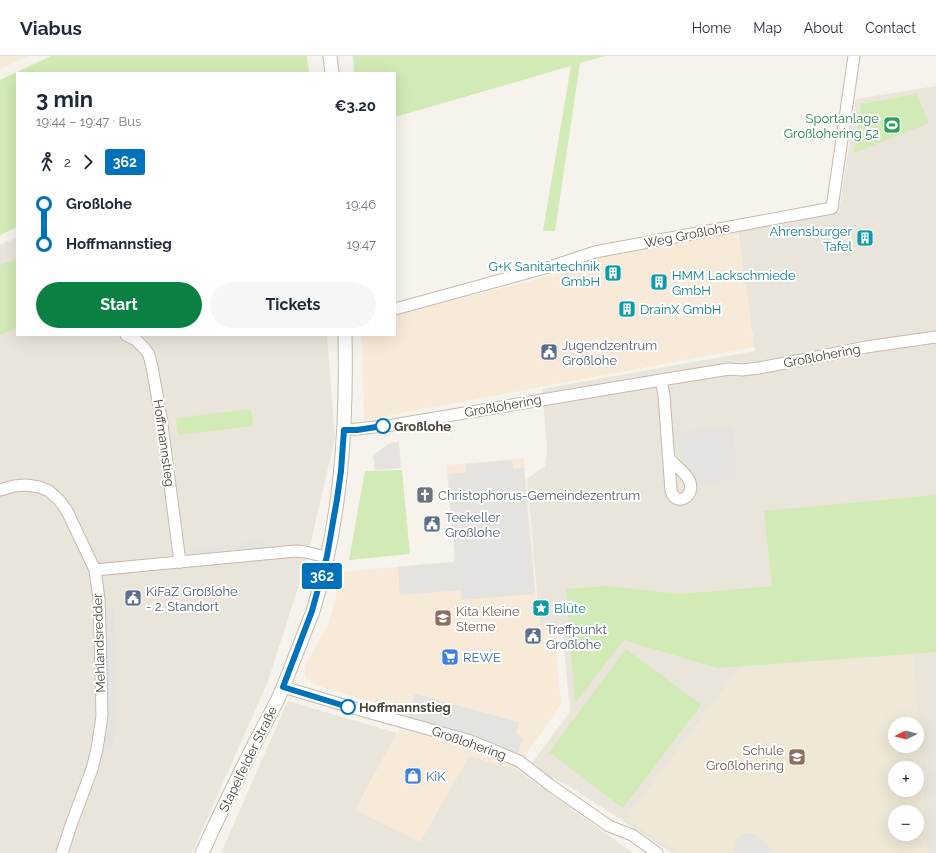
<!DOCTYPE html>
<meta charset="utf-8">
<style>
:root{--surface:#fff;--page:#f6f6f7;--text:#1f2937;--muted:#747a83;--line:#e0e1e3;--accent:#0b8043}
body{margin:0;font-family:Raleway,sans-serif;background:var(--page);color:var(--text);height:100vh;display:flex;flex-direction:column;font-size:15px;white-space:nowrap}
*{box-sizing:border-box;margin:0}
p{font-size:13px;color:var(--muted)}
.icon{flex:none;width:22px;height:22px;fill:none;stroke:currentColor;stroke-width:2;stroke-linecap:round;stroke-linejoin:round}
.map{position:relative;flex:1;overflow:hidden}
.details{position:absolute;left:16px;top:16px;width:380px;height:264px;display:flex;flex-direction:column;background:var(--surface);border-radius:0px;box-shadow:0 4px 16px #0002}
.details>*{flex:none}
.badge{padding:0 8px;border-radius:3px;font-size:14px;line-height:26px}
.needle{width:26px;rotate:264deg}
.tools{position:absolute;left:888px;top:661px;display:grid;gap:8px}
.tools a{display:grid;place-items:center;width:36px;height:36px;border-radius:50%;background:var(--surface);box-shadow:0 4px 16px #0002;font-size:20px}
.map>.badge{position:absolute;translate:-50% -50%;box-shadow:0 0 0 2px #fff}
.legs{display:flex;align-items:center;gap:6px;height:44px;padding:0 20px;font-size:13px}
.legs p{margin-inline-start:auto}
.overview{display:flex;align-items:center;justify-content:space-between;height:68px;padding:0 20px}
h1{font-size:22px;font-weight:700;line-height:30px}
.cta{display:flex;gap:8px;margin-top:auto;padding:8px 20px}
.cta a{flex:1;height:46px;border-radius:24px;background:var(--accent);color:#fff;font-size:16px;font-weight:700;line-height:46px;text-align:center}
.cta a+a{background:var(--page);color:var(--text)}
ul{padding:0 20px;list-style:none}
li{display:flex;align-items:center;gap:14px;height:40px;font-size:15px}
li i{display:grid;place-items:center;width:6px;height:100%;margin:0 5px;background:currentColor}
li i::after{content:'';width:10px;height:10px;margin:-5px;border:3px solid;border-radius:50%;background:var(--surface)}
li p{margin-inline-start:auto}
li:first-child i{background:linear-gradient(#0000 50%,currentColor 0)}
li:last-child i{background:linear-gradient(currentColor 50%,#0000 0)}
header{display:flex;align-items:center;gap:24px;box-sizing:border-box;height:56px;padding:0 20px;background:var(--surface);border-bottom:1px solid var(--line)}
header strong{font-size:19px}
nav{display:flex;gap:22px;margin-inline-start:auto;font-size:14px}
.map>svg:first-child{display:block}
</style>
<header>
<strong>Viabus</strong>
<nav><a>Home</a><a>Map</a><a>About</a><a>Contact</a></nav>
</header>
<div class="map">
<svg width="936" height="797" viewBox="0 0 936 797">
<rect width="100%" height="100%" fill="#f6f3ec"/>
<g fill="#eae5da" fill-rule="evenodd">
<path d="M936,30V797H672L569,730L529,711L570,656L562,570L540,572L527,423L545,410L547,393L542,333L755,295L738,176L839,156L856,43ZM895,668H917V690H895ZM895,712H917V734H895ZM895,756H917V778H895Z"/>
<path d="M17,181V279H327L335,382L306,507L268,625L192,797H0V189Z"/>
<path d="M288,645L397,677L355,754L420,785L469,700L516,713L633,797H221Z"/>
</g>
<g fill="#f7ead8">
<path d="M0,0H29L0,13Z"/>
<path d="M737,171L754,291L364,364L362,279H395V259L578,213L595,198Z"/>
<path d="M524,402L539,572L554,571L561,648L516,713L469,700L420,786L355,754L397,677L407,656L315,629L305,621V609L329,567L342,516L455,505L446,409Z"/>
</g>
<path fill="#efe8d6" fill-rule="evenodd" d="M913,598L928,797H678L626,763L740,611ZM895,668H917V690H895ZM895,712H917V734H895ZM895,756H917V778H895Z"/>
<g fill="#d2eab5">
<path d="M51,0H307L309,17H17V171L0,179V24Z"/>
<path d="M353,0H605L580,7L555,175H543L571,10L395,61V17H354Z"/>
<path d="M917,38L929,67L854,97L861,48Z"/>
<path d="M17,203V272L0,279V209Z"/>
<path d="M251,353L253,370L178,379L176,362Z"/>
<path d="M402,414L410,498L349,504L365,415Z"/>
<path d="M936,439V596L717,612L624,584L575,647L566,533L607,530L681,538L772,530L764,455Z"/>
<path d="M626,593L701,649L623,752L549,696Z"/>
</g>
<g fill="#e5e3e0">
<path d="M733,371L737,422L701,431L681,399L676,376Z"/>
<path d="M399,386L401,412L375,414L373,399L390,387Z"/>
<path d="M512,404L513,413L524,412L535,538L462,544L461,534L400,539L398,511L455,506L448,418L466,417V408Z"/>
<path d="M265,484L266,492L233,495L232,488Z"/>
<path d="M223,489L224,496L193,499L192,492Z"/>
<path d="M114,551L117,654L116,674L112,694L103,692L107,662L105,552Z"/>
<path d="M415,638L519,666L516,677L523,683L517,699L408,663Z"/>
<path d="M747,777L756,778L767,788L774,797H734L735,787L737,782Z"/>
</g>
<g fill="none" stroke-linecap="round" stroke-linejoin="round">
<g stroke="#c2bbae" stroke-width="13">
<g id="minor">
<path d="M395,253L556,209L595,196L832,152L854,0"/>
<path d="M126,279L136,284L145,293L149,299L152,311L161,361L180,506"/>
<path d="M661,324L664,339L671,435C676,452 697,440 689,424C685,416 675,409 669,403"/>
<path d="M344,374L357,373L393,369L661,324L729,313L742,314L759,312L807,303L866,291L936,281"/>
<path d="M0,434L14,430L26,429L39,431L49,435L59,444L67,455L95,514L99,543L100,576L102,660L97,693L92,713L71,769L62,797"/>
<path d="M95,514L296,495L305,496L327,501"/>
<path d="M283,631L364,655L471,685L519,705L550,729L609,770L632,779L657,797"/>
</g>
</g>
<g stroke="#c2bbae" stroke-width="15">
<g id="tertiary">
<path d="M330,0L332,17"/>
<path d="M202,797C217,764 233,731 249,699C258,680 268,663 277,645C286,626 293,605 301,586C305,575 309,565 313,555C341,466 347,372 345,279"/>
</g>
</g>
<use href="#minor" stroke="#fff" stroke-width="11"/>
<use href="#tertiary" stroke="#fff" stroke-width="13"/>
</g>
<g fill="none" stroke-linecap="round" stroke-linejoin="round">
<g stroke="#fff" stroke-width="9">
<path id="line-1" d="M348,651L283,631L312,555L327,500L337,443L341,415L344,374H357L383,370"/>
</g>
<use href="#line-1" stroke="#0072bc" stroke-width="6"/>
</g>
<defs>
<g id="stadium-square" transform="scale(0.9)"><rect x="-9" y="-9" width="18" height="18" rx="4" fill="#2e9e5b" stroke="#fff"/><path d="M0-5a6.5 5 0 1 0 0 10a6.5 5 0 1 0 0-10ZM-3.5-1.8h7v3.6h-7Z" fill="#fff"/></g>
<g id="building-square" transform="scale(0.9)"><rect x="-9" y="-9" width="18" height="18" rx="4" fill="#0f9aa8" stroke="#fff"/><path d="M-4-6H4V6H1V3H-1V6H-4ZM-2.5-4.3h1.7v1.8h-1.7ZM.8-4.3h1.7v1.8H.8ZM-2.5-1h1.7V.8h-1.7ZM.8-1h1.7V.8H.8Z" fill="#fff"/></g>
<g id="civic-square" transform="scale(0.9)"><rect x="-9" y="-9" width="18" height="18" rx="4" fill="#5c6f8a" stroke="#fff"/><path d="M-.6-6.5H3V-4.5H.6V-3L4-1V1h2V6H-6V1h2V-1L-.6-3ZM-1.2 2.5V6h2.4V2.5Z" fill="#fff"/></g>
<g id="church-square" transform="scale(0.9)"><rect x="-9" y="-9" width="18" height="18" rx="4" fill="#6b7280" stroke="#fff"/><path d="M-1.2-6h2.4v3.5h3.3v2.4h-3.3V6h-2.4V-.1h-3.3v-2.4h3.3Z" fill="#fff"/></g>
<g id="sight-square" transform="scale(0.9)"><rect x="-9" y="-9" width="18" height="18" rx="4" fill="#0f9aa8" stroke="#fff"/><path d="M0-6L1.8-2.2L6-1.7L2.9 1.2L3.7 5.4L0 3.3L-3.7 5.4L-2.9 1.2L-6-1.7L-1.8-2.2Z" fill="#fff"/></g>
<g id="school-square" transform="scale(0.9)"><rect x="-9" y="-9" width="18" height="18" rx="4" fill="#8d6e63" stroke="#fff"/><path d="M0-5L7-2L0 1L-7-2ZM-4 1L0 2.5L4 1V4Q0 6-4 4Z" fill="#fff"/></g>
<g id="supermarket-square" transform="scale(0.9)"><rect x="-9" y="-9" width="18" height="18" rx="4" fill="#3f7fe0" stroke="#fff"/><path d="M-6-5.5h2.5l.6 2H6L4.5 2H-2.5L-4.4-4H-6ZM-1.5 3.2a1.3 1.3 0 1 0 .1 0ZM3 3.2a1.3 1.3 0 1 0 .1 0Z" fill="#fff"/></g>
<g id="shop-square" transform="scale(0.9)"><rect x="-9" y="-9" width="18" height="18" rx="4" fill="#3f7fe0" stroke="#fff"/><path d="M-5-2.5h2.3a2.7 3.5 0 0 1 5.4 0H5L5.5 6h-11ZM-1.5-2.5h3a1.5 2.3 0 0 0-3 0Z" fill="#fff"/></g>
</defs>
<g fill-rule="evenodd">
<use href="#stadium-square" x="892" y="69"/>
<use href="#building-square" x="865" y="182"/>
<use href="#building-square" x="613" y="217"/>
<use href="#building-square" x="659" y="226"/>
<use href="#building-square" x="627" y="253"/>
<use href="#civic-square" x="549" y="296"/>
<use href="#church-square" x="425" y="439"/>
<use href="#civic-square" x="432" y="468"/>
<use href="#civic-square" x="133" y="542"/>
<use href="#sight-square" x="541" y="552"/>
<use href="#school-square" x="443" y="562"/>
<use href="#civic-square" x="533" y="580"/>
<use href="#supermarket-square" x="450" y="601"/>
<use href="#school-square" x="797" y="701"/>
<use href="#shop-square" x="413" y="720"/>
</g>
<g fill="#fff" stroke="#0072bc" stroke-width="2">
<circle cx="383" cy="370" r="7"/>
<circle cx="348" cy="651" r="7"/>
</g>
<g text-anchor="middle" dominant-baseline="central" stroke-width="4" stroke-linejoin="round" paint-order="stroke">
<g font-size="13" fill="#27864d" stroke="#fff" text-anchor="end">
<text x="879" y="62">Sportanlage<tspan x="879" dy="15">Großlohering 52</tspan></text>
</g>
<g font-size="13" fill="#0d838f" stroke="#fff" text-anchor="start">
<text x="852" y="175" text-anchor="end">Ahrensburger<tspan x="852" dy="15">Tafel</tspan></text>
<text x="600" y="210" text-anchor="end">G+K Sanitärtechnik<tspan x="600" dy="15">GmbH</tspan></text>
<text x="672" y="219">HMM Lackschmiede<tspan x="672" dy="15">GmbH</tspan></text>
<text x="640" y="253">DrainX GmbH</text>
<text x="554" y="552">Blüte</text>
</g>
<g font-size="13" fill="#4b4439" stroke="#fff">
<text transform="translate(687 179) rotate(-11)">Weg Großlohe</text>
<text transform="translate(822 300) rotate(-11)">Großlohering</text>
<text transform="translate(503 350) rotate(-10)">Großlohering</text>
<text transform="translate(164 387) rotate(82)">Hoffmannstieg</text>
<text transform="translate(99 587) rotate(-92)">Mehlandsredder</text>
<text transform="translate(469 687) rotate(19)">Großlohering</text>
<text transform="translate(248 703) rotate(-64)">Stapelfelder Straße</text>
</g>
<g font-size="13" fill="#4e5e75" stroke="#fff" text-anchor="start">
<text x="562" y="289">Jugendzentrum<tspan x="562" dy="15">Großlohe</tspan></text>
<text x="445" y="461">Teekeller<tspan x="445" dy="15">Großlohe</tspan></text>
<text x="146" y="535">KiFaZ Großlohe<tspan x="146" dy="15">- 2. Standort</tspan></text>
<text x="546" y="573">Treffpunkt<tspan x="546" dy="15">Großlohe</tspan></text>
</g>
<g font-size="13" font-weight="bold" fill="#4b4439" stroke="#fff" text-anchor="start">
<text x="394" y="370">Großlohe</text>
<text x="359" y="651">Hoffmannstieg</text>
</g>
<g font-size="13" fill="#5b616d" stroke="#fff" text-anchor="start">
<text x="438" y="439">Christophorus-Gemeindezentrum</text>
</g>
<g font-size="13" fill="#785e54" stroke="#fff" text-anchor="start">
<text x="456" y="555">Kita Kleine<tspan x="456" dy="15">Sterne</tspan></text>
<text x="784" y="694" text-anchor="end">Schule<tspan x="784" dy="15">Großlohering</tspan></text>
</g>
<g font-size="13" fill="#366cbe" stroke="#fff" text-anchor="start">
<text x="463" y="601">REWE</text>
<text x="426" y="720">KiK</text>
</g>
</g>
</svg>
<div class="tools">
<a><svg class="needle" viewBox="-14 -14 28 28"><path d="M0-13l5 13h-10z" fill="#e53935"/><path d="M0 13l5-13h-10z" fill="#747a83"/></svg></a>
<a>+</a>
<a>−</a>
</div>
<b class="badge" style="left:322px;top:520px;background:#0072bc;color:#fff">362</b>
<section class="details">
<div class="overview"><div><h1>3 min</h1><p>19:44 – 19:47 · Bus</p></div><b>€3.20</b></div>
<div class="legs"><svg class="icon" aria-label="walk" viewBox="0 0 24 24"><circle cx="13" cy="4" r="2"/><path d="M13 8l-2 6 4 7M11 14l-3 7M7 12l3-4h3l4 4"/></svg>2<svg class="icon" aria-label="forward" viewBox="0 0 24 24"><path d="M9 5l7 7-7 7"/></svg><b class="badge" style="background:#0072bc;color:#fff">362</b></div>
<ul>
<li><i style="color:#0072bc"></i><b>Großlohe</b><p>19:46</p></li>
<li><i style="color:#0072bc"></i><b>Hoffmannstieg</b><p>19:47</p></li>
</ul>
<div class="cta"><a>Start</a><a>Tickets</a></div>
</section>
</div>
